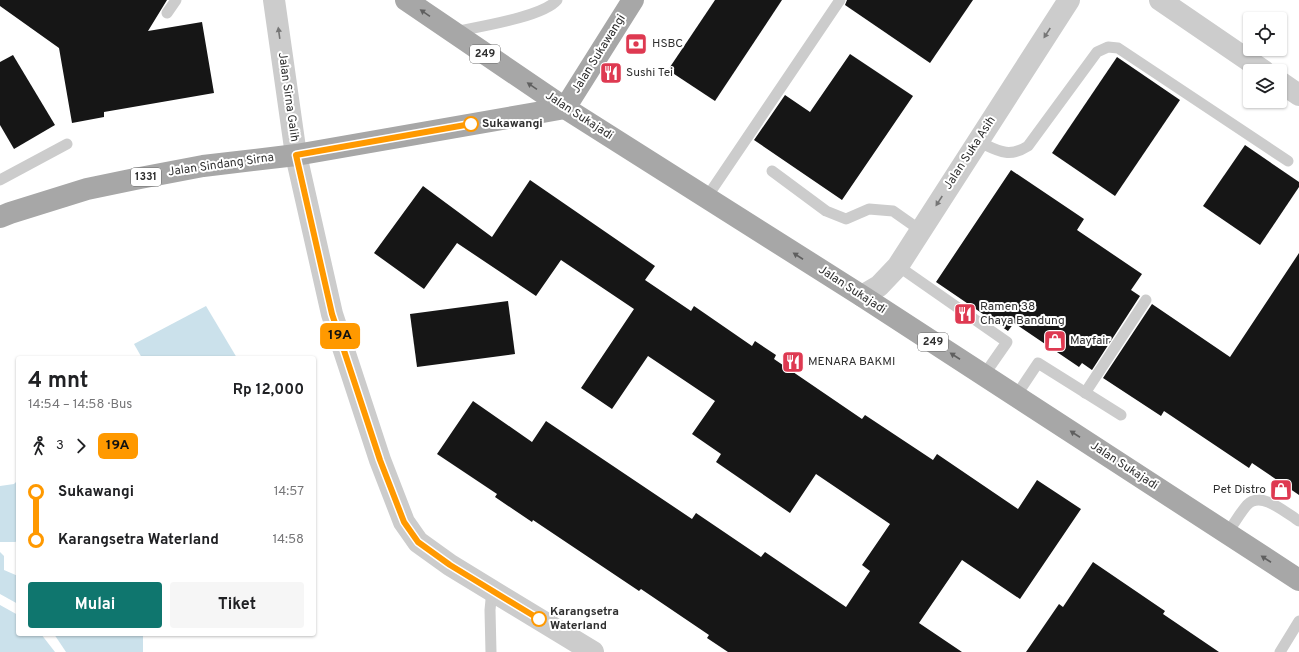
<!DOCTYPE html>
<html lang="id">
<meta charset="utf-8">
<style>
:root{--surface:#fff;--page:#f6f6f6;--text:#202124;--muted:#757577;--accent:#0f766e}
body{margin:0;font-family:Overpass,sans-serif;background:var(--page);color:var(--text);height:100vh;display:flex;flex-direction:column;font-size:15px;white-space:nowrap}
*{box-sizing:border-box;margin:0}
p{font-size:13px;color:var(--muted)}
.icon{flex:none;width:22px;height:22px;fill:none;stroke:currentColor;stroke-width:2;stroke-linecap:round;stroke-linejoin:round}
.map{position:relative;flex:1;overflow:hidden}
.side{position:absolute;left:16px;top:356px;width:300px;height:280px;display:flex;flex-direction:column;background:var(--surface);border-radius:4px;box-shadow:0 1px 3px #0004}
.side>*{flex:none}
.badge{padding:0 8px;border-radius:6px;font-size:14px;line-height:26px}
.controls{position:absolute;left:1243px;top:12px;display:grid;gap:8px}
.controls a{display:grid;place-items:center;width:44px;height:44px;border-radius:4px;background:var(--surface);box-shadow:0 1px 3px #0004;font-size:20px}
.map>.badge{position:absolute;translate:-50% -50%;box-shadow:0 0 0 2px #fff}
.legs{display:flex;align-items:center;gap:6px;height:44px;padding:0 12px;font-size:13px}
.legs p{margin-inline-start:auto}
.overview{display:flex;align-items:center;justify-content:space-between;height:68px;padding:0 12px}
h1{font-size:22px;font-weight:700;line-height:30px}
.primary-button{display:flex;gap:8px;margin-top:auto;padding:8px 12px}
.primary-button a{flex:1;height:46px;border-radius:4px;background:var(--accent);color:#fff;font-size:16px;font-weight:700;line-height:46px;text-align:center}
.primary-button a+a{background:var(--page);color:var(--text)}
ul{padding:0 12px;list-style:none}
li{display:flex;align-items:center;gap:14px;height:48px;font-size:15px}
li i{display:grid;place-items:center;width:6px;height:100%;margin:0 5px;background:currentColor}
li i::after{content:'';width:10px;height:10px;margin:-5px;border:3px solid;border-radius:50%;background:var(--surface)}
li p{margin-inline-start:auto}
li:first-child i{background:linear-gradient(#0000 50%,currentColor 0)}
li:last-child i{background:linear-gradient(currentColor 50%,#0000 0)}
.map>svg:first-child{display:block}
</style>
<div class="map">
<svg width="1299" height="652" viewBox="0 0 1299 652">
<rect width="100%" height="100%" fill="#fff"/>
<g fill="#cbe1eb">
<path d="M206,306L237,358H142L134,344Z"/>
<path d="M18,480V541L15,542H0V486L14,484Z"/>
<path d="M0,552L4,556V570L18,576V604L0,594Z"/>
<path d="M0,605L18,615V634H41L55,652H0Z"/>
<path d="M54,634H143V652H66Z"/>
</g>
<g fill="#161616">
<path d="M0,0H167L148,31L202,22L214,93L104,112V117L72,123L59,48L0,6Z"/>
<path d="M715,0H782L715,101L668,70Z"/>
<path d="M847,0H973L930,63L845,5Z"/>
<path d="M850,54L913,96L842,200L754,140L785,95L810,112Z"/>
<path d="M13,55L55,125L14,149L0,125V62Z"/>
<path d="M1117,57L1180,100L1115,196L1052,153Z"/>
<path d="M1245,145L1299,182V187L1260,245L1203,206Z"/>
<path d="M1011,170L1084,219L1077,230L1142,274L1131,290L1140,296L1092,370L1082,363L1079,367L1014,323L1008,331L936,282Z"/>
<path d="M530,180L655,266L645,280L691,311L694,306L752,346L755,341L776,355L774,359L862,419L865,415L933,460L937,454L1018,509L1037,480L1081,509L1020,599L962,560L919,623L962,652H728L707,638L709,635L641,589L639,591L533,520L532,522L495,497L497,494L437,454L473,401L532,442L546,421L692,519L696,513L761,557L765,552L846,607L870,571L862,565L890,524L816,474L790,513L716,462L721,454L692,434L715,401L648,356L612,409L581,388L634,309L561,260L536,296L457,243L424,289L374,253L423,186L492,237Z"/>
<path d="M1299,253V495L1252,463L1249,468L1164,411L1161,416L1103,378L1152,304L1230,357Z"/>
<path d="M508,301L515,354L417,367L410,314Z"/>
<path d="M1093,562L1165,611L1163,614L1219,652H1026L1059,604L1063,607Z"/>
</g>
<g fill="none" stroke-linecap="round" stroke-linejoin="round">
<g stroke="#ccc" stroke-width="11">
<path d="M167,13L176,0"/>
<path d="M454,32C477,27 543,17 557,0"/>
<path d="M977,141C997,150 1008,159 1028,146L1097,52L1108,47L1118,48L1288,161"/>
<path d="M772,171L826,211L846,219L869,209L893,211L920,230"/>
<path d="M0,180L67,144"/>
<path d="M707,197L840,0"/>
<path d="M898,266L1007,342L984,375"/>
<path d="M1085,393L1146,300"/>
<path d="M1016,396L1038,363L1121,415"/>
<path d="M1227,533C1234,524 1240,513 1247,505C1261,490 1286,513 1299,521"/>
<path d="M491,652L490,610L492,590"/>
<path d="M1280,652L1299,621"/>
</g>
<g stroke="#ccc" stroke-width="22">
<path d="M1160,0L1264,71"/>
<path d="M1280,82L1299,95"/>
<path d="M296,155L332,314L380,460L404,522L418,542L450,565L593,652"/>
</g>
<g stroke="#ccc" stroke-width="22">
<path d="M274,0L296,155"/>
<path d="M862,296L879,286L898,266L1069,0"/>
</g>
<g stroke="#a7a7a7" stroke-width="22">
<path d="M406,0L565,108L862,296L1299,580"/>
<path d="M565,108L633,0"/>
<path d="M0,217L10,213L87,189L140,178L203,166L296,155L565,108"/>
</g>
</g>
<defs><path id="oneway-solid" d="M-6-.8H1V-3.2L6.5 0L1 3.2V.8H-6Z"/></defs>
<g fill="#5f5f5f">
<use href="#oneway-solid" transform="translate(425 13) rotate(-146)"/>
<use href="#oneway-solid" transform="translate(532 86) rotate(-146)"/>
<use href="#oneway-solid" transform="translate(798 256) rotate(-147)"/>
<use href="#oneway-solid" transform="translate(955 356) rotate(-147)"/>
<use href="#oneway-solid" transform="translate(1075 434) rotate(-147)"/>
<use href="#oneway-solid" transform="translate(1266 559) rotate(-147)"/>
</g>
<g fill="#767676">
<use href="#oneway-solid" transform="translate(279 33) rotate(-98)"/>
<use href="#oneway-solid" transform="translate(1047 33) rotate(123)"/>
<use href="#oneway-solid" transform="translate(939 201) rotate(123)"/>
</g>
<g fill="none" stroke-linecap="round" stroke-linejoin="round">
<g stroke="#fff" stroke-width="9">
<path id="line-1" d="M471,124L296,155L332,314L380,460L404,522L418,542L450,565L539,619"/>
</g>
<use href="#line-1" stroke="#f90" stroke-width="6"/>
</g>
<defs>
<g id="bank-square" transform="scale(1.15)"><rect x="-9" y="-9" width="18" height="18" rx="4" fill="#de3951" stroke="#fff"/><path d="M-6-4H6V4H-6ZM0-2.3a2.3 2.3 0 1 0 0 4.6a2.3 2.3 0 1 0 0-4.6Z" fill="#fff"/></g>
<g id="restaurant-square" transform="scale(1.15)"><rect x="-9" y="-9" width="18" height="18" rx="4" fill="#de3951" stroke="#fff"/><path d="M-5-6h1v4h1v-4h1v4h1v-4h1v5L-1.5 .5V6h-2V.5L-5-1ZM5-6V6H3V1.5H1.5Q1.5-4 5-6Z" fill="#fff"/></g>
<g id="shop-square" transform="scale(1.15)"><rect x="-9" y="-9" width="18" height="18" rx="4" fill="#de3951" stroke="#fff"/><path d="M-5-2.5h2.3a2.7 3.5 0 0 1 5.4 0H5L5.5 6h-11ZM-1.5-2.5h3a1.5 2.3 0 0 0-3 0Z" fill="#fff"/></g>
</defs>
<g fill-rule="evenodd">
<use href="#bank-square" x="636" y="44"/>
<use href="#restaurant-square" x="611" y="73"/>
<use href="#restaurant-square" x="965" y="314"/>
<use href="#shop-square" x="1055" y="341"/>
<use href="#restaurant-square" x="793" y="362"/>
<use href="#shop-square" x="1281" y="490"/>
</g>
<g fill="#fff" stroke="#f90" stroke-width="2">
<circle cx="471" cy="124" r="7"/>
<circle cx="539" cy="619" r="7"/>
</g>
<g text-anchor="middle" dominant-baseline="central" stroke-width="4" stroke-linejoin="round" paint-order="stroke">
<g fill="#fff" stroke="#6d6d6d" stroke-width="1">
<rect x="470" y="45" width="30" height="18" rx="3"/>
<rect x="131" y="168" width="30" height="18" rx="3"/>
<rect x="918" y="333" width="30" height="18" rx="3"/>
</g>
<g font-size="11" font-weight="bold" fill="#2f2f2f">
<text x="485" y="54">249</text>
<text x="146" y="177">1331</text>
<text x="933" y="342">249</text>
</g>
<g font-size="12" fill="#2f2f2f" stroke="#fff" text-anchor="start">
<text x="652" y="44">HSBC</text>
<text x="626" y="73">Sushi Tei</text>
<text x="980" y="307">Ramen 38<tspan x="980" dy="14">Chaya Bandung</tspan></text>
<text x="1070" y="341">Mayfair</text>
<text x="808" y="362">MENARA BAKMI</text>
<text x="1266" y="490" text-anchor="end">Pet Distro</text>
</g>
<g font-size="12" fill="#2f2f2f" stroke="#fff">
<text transform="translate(599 54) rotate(-58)">Jalan Sukawangi</text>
<text transform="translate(288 97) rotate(82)">Jalan Sirna Galih</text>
<text transform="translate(579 116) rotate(33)">Jalan Sukajadi</text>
<text transform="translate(970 153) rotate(-57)">Jalan Suka Asih</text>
<text transform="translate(221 165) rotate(-8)">Jalan Sindang Sirna</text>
<text transform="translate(852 290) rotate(33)">Jalan Sukajadi</text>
<text transform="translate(1124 466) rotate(33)">Jalan Sukajadi</text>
</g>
<g font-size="12" font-weight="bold" fill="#2f2f2f" stroke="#fff" text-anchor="start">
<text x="482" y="124">Sukawangi</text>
<text x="550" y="612">Karangsetra<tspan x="550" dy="14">Waterland</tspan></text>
</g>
</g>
</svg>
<div class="controls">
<a><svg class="icon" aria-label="locate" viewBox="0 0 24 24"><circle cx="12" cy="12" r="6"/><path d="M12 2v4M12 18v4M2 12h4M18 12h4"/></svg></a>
<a><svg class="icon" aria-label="layers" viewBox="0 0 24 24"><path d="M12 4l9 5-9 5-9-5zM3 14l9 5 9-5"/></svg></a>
</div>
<b class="badge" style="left:340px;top:336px;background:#f90;color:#111">19A</b>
<section class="side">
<div class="overview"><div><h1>4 mnt</h1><p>14:54 – 14:58 · Bus</p></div><b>Rp 12,000</b></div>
<div class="legs"><svg class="icon" aria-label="walk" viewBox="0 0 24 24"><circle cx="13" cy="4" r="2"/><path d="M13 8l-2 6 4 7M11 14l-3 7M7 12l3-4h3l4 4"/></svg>3<svg class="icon" aria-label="forward" viewBox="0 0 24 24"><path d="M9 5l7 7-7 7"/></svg><b class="badge" style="background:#f90;color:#111">19A</b></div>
<ul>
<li><i style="color:#f90"></i><b>Sukawangi</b><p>14:57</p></li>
<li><i style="color:#f90"></i><b>Karangsetra Waterland</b><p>14:58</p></li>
</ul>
<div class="primary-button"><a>Mulai</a><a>Tiket</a></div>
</section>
</div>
